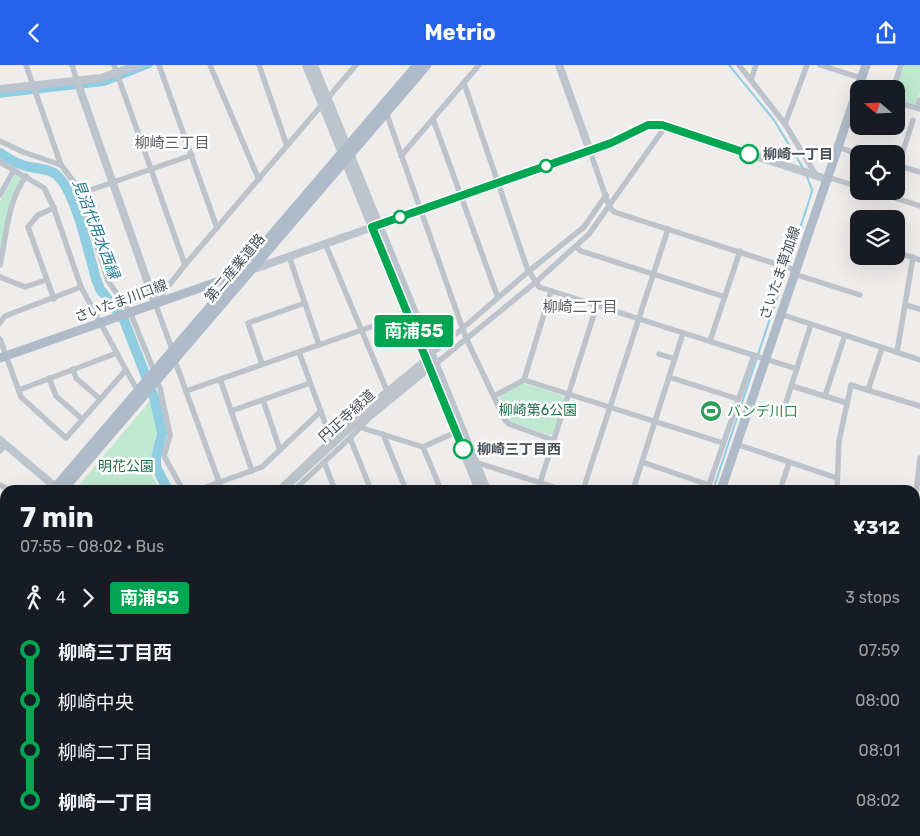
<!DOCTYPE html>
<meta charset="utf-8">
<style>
:root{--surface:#171b24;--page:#242831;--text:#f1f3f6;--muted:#9ea1a6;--accent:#2563eb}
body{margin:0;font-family:Rubik,"Noto Sans JP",sans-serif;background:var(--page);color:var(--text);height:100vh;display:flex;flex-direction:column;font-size:19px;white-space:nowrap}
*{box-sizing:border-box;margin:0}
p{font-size:16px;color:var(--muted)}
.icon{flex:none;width:28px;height:28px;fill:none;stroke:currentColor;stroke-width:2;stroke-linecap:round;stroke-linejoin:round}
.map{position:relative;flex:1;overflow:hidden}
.drawer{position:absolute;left:0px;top:420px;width:920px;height:351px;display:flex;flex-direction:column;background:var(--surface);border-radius:15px 15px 0 0;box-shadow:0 5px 20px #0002}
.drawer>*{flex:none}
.badge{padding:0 10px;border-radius:4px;font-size:18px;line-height:32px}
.needle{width:32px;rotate:289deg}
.buttons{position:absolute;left:850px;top:15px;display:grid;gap:10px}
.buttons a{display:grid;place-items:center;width:55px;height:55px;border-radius:10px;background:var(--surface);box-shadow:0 5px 20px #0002;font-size:25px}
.map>.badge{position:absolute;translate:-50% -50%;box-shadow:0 0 0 2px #fff}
.legs{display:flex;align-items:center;gap:8px;height:55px;padding:0 20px;font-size:16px}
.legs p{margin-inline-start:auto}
.headline{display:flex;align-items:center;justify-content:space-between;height:85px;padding:0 20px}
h1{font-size:28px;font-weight:700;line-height:38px}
ul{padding:0 20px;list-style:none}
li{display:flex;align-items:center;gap:18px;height:50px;font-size:19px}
li i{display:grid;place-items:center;width:8px;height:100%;margin:0 6px;background:currentColor}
li i::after{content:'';width:12px;height:12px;margin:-6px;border:4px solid;border-radius:50%;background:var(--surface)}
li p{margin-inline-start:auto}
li:first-child i{background:linear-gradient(#0000 50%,currentColor 0)}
li:last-child i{background:linear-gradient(currentColor 50%,#0000 0)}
header{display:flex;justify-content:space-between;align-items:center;height:65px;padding:0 20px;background:var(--accent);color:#fff;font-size:22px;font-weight:700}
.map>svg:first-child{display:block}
</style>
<header><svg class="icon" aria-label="back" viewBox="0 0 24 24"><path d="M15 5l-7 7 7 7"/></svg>Metrio<svg class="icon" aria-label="share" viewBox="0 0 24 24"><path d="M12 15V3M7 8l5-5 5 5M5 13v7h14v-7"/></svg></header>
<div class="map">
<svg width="920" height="771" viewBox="0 0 920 771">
<rect width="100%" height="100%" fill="#efecec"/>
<g fill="#bee8d0">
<path d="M903,0H920V28L915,40L896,35L895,24Z"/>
<path d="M17,109L21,112L22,114C6,136 6,164 0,189V136L15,110Z"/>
<path d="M523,318L564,331L565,333L553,369L550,370L510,357L499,332Z"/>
<path d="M150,336L157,363L149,406L160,425H75Z"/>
</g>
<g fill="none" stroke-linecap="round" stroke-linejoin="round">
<g stroke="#90cde1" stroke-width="2">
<path d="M729,0L774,55L803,103"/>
<path d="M713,425L810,133L812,125L806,109"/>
<path d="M767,766L769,770"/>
</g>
<path stroke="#90cde1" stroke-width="5.5" d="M0,30L105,18L150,0"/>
<g stroke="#90cde1" stroke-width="10">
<path d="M0,88C7,92 13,97 20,99C31,104 44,102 54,108C75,121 89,190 96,214L100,224L124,255L154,332L162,368L156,393V402L168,425"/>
<path d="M915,597L920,534"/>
<path d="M635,766L637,771"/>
<path d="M769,771L772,766"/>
</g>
<g stroke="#7488a2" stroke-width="12">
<path id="highway" d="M917,771L920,730"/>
</g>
<g stroke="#bcc3ca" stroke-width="5.5">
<path d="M26,0L61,100L74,117L81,133L108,216L130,247L154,306"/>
<path d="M72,0L77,16"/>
<path d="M114,0L185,200"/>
<path d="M159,0L217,163"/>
<path d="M210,0L259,115"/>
<path d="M259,0L287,81"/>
<path d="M739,0L785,59L816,110"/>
<path d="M820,0L861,13"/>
<path d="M751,15L756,0"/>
<path d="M464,18L527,203L539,222L797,304"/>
<path d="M893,24L901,0"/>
<path d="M896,37L920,44"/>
<path d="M917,43L920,35"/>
<path d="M386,47L466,273L505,355L509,359L553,375"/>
<path d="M433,54L498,233"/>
<path d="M785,59L807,0"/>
<path d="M0,76L23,87L61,100"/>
<path d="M837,82L859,89"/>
<path d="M590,86L609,141L614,147L795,205"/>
<path d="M401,91L479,0"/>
<path d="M0,97L44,123L53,141L81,222L126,305L135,321L140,324"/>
<path d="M896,100L920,107"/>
<path d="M896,108L913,55"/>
<path d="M826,114H834L859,122"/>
<path d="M873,126L920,141"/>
<path d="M79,129L192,90"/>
<path d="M0,130L14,105"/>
<path d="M325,178L387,326"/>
<path d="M576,182L581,186L725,232"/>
<path d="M896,187L920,195"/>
<path d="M289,191L319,280"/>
<path d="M0,200C7,168 7,138 26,111"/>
<path d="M794,209L860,230"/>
<path d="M0,212L25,222L46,215"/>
<path d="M54,234L28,162L38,150L54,143"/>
<path d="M905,240L920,244"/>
<path d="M780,249L811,259"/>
<path d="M0,258L5,251L81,222"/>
<path d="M0,274L21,332L66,373L126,305"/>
<path d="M710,276L740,186"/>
<path d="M172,284L155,238L185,200L356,0"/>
<path d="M299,287L331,374"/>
<path d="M897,287L913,192"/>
<path d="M659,289L675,294"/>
<path d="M175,296L222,425"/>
<path d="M262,299L248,258L305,238"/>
<path d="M73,304L76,313L100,334"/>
<path d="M669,312L738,334"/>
<path d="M49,313L56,331L82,354"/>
<path d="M220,314L252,406"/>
<path d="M524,315L551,226"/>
<path d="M157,317L160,323L170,370L164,391L183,425"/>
<path d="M792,321L847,338"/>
<path d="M19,325L117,288"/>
<path d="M868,325L882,283"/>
<path d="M186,326L408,249"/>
<path d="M494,331L524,315L723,378"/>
<path d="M825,331L845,270"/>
<path d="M263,335L280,385"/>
<path d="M231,346L310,318"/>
<path d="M783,347L811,259L920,295"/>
<path d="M359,362L423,382L456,367"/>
<path d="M383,369L406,425"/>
<path d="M350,373L371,425"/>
<path d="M736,379L837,413"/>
<path d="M423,382L441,425"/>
<path d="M0,386L5,380"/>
<path d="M324,397L335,425"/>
<path d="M475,397L563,425"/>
<path d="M642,397L709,420L754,290"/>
<path d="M540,418L597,240"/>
<path d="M0,420L10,425"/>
<path d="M198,425L262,402L321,346"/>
<path d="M278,425L355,352L463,263L529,206L584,162L606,130"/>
<path d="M284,425L371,345L428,299"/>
<path d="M294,425L350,373L369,353L536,217L589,169L665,62"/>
<path d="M583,425L668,164"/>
<path d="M633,425L683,268"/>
<path d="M780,425L789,398"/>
<path d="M837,425L839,376L851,320L920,341"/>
<path d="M915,496L917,466L916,429L920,393"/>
<path d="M0,534H5"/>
<path d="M915,540L920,541"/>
<path d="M0,564H2L0,580"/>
<path d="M0,611L5,614"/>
<path d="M0,706L5,702"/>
<path d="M0,748L5,754"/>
<path d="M16,766L20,771"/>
<path d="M59,766L63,771"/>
<path d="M135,766L136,771"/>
<path d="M399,766L400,771"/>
<path d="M418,766L420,771"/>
<path d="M529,766V771"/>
<path d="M776,766L779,771"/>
<path d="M150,770L156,766"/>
<path d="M70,771L77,766"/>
<path d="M189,771L200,766"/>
<path d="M208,771L209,766"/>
<path d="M237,771L241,766"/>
<path d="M854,771L856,766"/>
<path d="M910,771V766"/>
</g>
<g stroke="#bcc4ce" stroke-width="8">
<path d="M306,0L479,425"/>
<path d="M314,0L487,425"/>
<path d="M559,0L590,86"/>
<path d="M77,16L155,238"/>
<path d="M0,24L101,13L138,0"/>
<path d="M251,205L611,78L647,60H661L826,114"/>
<path d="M0,375L59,425"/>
<path d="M619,766L620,771"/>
<path d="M626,766L628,771"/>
</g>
<g stroke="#afbbc8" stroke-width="9">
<path d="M0,293L234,211"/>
<path d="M53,425L417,0"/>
<path d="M63,425L427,0"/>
<path d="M721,425L866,0"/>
<path d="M0,476L5,472"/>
<path d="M0,486L5,482"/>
<path d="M663,771L664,766"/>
</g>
<use href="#highway" stroke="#899db6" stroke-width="10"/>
</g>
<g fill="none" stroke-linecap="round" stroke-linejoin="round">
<g stroke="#fff" stroke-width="11">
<path id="line-1" d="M463,384L372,162L611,78L648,60H662L749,89"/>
</g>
<use href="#line-1" stroke="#00a651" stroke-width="8"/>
</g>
<defs>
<g id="stadium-disc" transform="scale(1.125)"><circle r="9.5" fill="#2e9e5b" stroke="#fff"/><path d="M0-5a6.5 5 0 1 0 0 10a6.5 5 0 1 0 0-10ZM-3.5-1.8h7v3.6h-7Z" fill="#fff"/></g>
</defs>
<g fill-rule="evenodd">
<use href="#stadium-disc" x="711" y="346"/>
</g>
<g fill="#fff" stroke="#00a651" stroke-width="2.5">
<circle cx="749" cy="89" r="9"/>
<circle cx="546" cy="101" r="6"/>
<circle cx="400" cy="152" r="6"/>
<circle cx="463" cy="384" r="9"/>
</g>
<g text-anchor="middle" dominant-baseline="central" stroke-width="5" stroke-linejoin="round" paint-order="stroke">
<g font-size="14" font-weight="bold" fill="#474f57" stroke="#fff" text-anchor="start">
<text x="763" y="89">柳崎一丁目</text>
<text x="477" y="384">柳崎三丁目西</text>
</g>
<g font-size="14" fill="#474f57" stroke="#fff">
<text transform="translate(235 203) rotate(-50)">第二産業道路</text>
<text transform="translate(780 208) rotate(-71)">さいたま草加線</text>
<text transform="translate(121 236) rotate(-20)">さいたま川口線</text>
<text transform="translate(347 351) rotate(-42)">円正寺緑道</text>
</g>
<g font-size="14" fill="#206f4b" stroke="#fff">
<text x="538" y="345">柳崎第6公園</text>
<text x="126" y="401">明花公園</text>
</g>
<g font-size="14" fill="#27864d" stroke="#fff" text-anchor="start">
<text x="727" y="346">バンデ川口</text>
</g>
<g font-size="15" fill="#5a5c60" stroke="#fff">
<text x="172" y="78">柳崎三丁目</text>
<text x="580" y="242">柳崎二丁目</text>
</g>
<g font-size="15" font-style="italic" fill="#1c7895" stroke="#fff">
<text transform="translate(96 164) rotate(69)">見沼代用水西縁</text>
</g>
</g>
</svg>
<div class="buttons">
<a><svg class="needle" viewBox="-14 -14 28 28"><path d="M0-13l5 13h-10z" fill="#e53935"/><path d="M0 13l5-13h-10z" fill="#9ea1a6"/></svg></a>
<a><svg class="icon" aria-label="locate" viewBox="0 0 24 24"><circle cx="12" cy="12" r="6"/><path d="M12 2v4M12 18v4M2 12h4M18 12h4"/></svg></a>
<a><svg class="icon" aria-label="layers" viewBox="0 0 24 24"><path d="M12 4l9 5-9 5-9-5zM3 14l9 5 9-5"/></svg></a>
</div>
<b class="badge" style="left:414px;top:266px;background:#00a651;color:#fff">南浦55</b>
<section class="drawer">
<div class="headline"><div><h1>7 min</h1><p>07:55 – 08:02 · Bus</p></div><b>¥312</b></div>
<div class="legs"><svg class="icon" aria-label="walk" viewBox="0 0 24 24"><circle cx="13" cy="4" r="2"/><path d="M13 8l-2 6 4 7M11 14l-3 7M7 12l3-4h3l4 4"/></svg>4<svg class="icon" aria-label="forward" viewBox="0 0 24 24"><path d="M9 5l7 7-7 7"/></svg><b class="badge" style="background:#00a651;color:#fff">南浦55</b><p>3 stops</p></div>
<ul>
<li><i style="color:#00a651"></i><b>柳崎三丁目西</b><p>07:59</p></li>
<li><i style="color:#00a651"></i><span>柳崎中央</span><p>08:00</p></li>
<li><i style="color:#00a651"></i><span>柳崎二丁目</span><p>08:01</p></li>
<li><i style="color:#00a651"></i><b>柳崎一丁目</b><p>08:02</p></li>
</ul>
</section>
</div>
